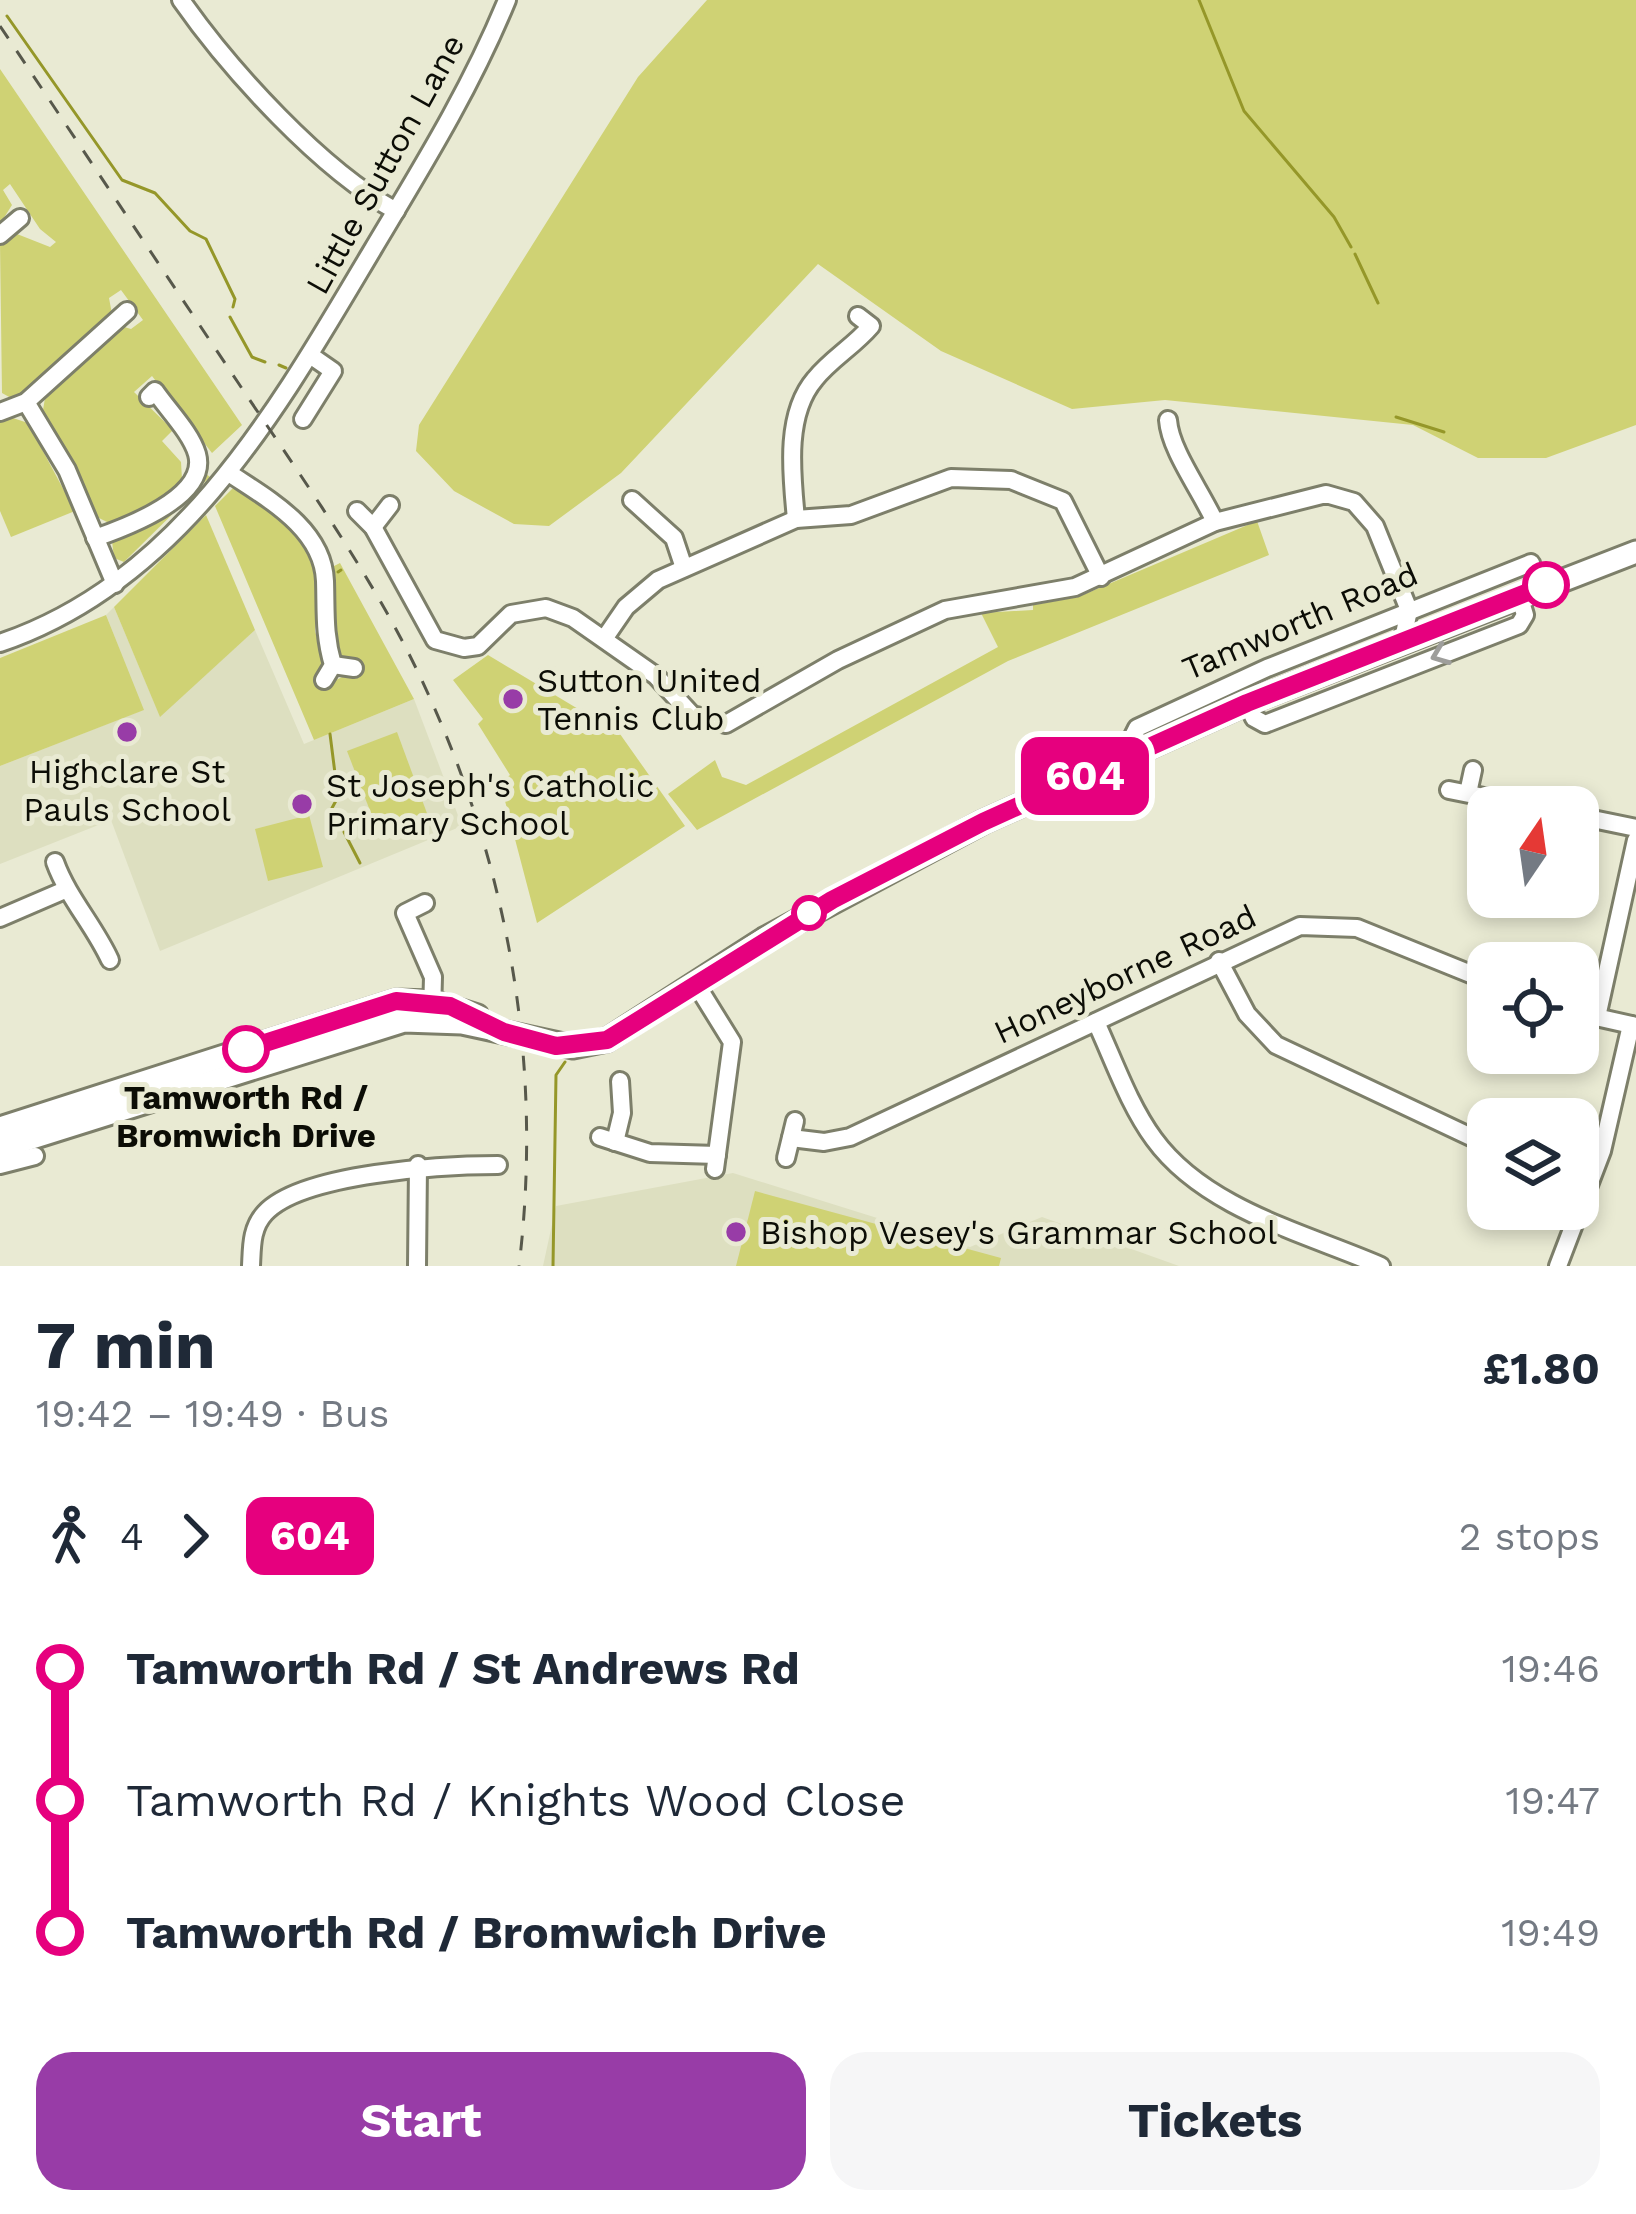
<!DOCTYPE html>
<meta charset="utf-8">
<style>
:root{--surface:#fff;--page:#f6f6f7;--text:#1f2937;--muted:#747a83;--accent:#983ca7}
body{margin:0;font-family:"Work Sans",sans-serif;background:var(--page);color:var(--text);height:100vh;display:flex;flex-direction:column;font-size:45px;white-space:nowrap}
*{box-sizing:border-box;margin:0}
p{font-size:39px;color:var(--muted)}
.icon{flex:none;width:66px;height:66px;fill:none;stroke:currentColor;stroke-width:2;stroke-linecap:round;stroke-linejoin:round}
.map{position:relative;height:1266px;overflow:hidden}
.panel{display:flex;flex-direction:column;background:var(--surface);flex:1}
.panel>*{flex:none}
.badge{padding:0 24px;border-radius:18px;font-size:42px;line-height:78px}
.needle{width:78px;rotate:13deg}
.fabs{position:absolute;left:1467px;top:786px;display:grid;gap:24px}
.fabs a{display:grid;place-items:center;width:132px;height:132px;border-radius:24px;background:var(--surface);box-shadow:0 6px 18px #0003;font-size:60px}
.map>.badge{position:absolute;translate:-50% -50%;box-shadow:0 0 0 6px #fff}
.legs{display:flex;align-items:center;gap:18px;height:132px;padding:0 36px;font-size:39px}
.legs p{margin-inline-start:auto}
.overview{display:flex;align-items:center;justify-content:space-between;height:204px;padding:0 36px}
h1{font-size:66px;font-weight:700;line-height:90px}
.action{display:flex;gap:24px;margin-top:auto;padding:24px 36px}
.action a{flex:1;height:138px;border-radius:36px;background:var(--accent);color:#fff;font-size:48px;font-weight:700;line-height:138px;text-align:center}
.action a+a{background:var(--page);color:var(--text)}
ul{padding:0 36px;list-style:none}
li{display:flex;align-items:center;gap:42px;height:132px;font-size:45px}
li i{display:grid;place-items:center;width:18px;height:100%;margin:0 15px;background:currentColor}
li i::after{content:'';width:30px;height:30px;margin:-15px;border:9px solid;border-radius:50%;background:var(--surface)}
li p{margin-inline-start:auto}
li:first-child i{background:linear-gradient(#0000 50%,currentColor 0)}
li:last-child i{background:linear-gradient(currentColor 50%,#0000 0)}
.map>svg:first-child{display:block}
</style>
<div class="map">
<svg width="1636" height="1266" viewBox="0 0 1636 1266">
<rect width="100%" height="100%" fill="#e9ead3"/>
<g fill="#dddfc0">
<path d="M114,607L160,716L255,630L304,744L414,699L462,826L160,951L111,820L0,864V766L143,710L106,615Z"/>
<path d="M733,1173L970,1247L1042,1217L1179,1266H543L556,1206Z"/>
</g>
<g fill="#cfd274">
<path d="M707,0H1636V425L1546,458H1478L1413,425L1165,400L1072,409L941,351L818,264L621,473L549,526L514,524L454,491L416,451L419,425L638,77Z"/>
<path d="M0,69L242,425L212,453L152,376L134,392L173,430L162,441L181,462L182,479L157,504L109,523L95,516L43,410L45,398L121,326L131,329L143,320L121,290L109,298L112,314L22,396L11,398L2,393L0,243L17,234L50,247L56,242L40,229L10,184L3,190L12,205L0,224Z"/>
<path d="M10,417L28,423L75,511L11,537L0,511V421Z"/>
<path d="M201,470L210,477L124,562L114,558L112,541Z"/>
<path d="M234,487L282,511L318,567L315,631L330,683L348,674L337,655L330,568L340,563L414,699L314,740L215,506Z"/>
<path d="M206,515L255,630L160,717L114,607Z"/>
<path d="M1257,521L1269,555L1008,661L697,830L668,794L715,760L722,777L746,785L998,647L981,613L1033,610V605L1078,597Z"/>
<path d="M106,615L144,710L0,766V658Z"/>
<path d="M488,655L620,734L685,826L537,923L500,782L510,775L478,724L483,719L453,680Z"/>
<path d="M397,732L428,816L379,834L347,751Z"/>
<path d="M309,815L323,867L268,881L255,829Z"/>
<path d="M755,1191L1001,1258L999,1266H736Z"/>
</g>
<g fill="none" stroke-linecap="round" stroke-linejoin="round">
<g stroke="#959729" stroke-width="3">
<path d="M1199,0L1244,111L1334,217L1351,247"/>
<path d="M7,16L122,180L155,193L190,231L206,239L235,299L233,307"/>
<path d="M1355,254L1378,303"/>
<path d="M230,317L252,357L265,362"/>
<path d="M279,365L286,368"/>
<path d="M1396,417L1444,432"/>
<path d="M338,572L341,570"/>
<path d="M330,734L338,797L332,808L338,821"/>
<path d="M344,832L360,863"/>
<path d="M553,1266L556,1075L565,1062"/>
</g>
<g stroke="#7d7f6a" stroke-width="22">
<g id="minor">
<path d="M181,0C230,70 321,170 396,211"/>
<path d="M0,235L20,218"/>
<path d="M26,402L67,470L115,584"/>
<path d="M0,412L26,402L127,311"/>
<path d="M303,419L333,371L310,355"/>
<path d="M1168,420C1170,450 1201,491 1215,522"/>
<path d="M229,473C266,498 323,528 325,581C326,612 324,635 333,665L324,680"/>
<path d="M632,500L674,538L684,568"/>
<path d="M357,511L373,527L435,640L464,648L478,646L511,614L546,608L573,618L656,676L692,715L726,724L838,660L945,610L1075,587L1215,522L1326,494L1354,502L1375,526L1409,610L1403,639"/>
<path d="M796,519C792,476 784,415 815,379C831,359 854,346 871,326L858,316"/>
<path d="M373,527L390,505"/>
<path d="M95,538C124,528 209,497 197,454C191,433 168,410 155,391L149,397"/>
<path d="M604,639L626,607L658,580L796,519L851,515L951,478L1011,480L1063,501L1101,577"/>
<path d="M0,643C183,581 280,405 373,249C422,167 471,88 507,0"/>
<path d="M333,665L354,668"/>
<path d="M1247,703L1254,718L1265,724L1519,625L1525,615L1519,595"/>
<path d="M1138,751L1132,738L1137,728L1267,668L1531,563"/>
<path d="M1449,790L1534,807"/>
<path d="M1468,793L1473,770"/>
<path d="M1578,816L1636,828"/>
<path d="M55,862C68,898 94,925 110,960"/>
<path d="M425,903L405,913L433,977L432,1013"/>
<path d="M0,918L65,890"/>
<path d="M1219,961L1247,1014L1276,1045L1488,1145"/>
<path d="M696,984L732,1042L715,1169"/>
<path d="M1578,1013L1636,1026"/>
<path d="M1597,1017L1636,840"/>
<path d="M1096,1022C1114,1061 1129,1105 1154,1139C1205,1209 1305,1233 1381,1266"/>
<path d="M600,1137L650,1153L717,1155"/>
<path d="M791,1138L824,1142L850,1137L1300,926L1357,928L1488,981"/>
<path d="M615,1142L622,1113L620,1081"/>
<path d="M786,1158L795,1121"/>
<path d="M0,1165L35,1156"/>
<path d="M251,1266C252,1247 251,1228 265,1213C302,1173 445,1165 498,1165"/>
<path d="M417,1266L418,1165"/>
<path d="M1558,1266L1602,1151L1631,1025"/>
</g>
</g>
<g stroke="#7d7f6a" stroke-width="27">
<g id="major">
<path d="M0,1128L396,1001L432,1002L477,1016"/>
<path d="M0,1148L404,1021L462,1023L573,1047L607,1040L764,939L983,822L1247,703L1636,552"/>
</g>
</g>
<use href="#minor" stroke="#fff" stroke-width="16"/>
<use href="#major" stroke="#fff" stroke-width="21"/>
<path stroke="#57584b" stroke-width="3" stroke-dasharray="15 15" stroke-linecap="butt" d="M0,26C79,144 158,263 237,381C295,468 359,557 407,650C504,841 545,1052 519,1266"/>
</g>
<defs><path id="oneway-chevron" d="M-2-3.5L2.5 0L-2 3.5" fill="none" stroke-width="1.6" stroke-linecap="round" stroke-linejoin="round" transform="scale(3)"/></defs>
<use stroke="#9e9e9b" href="#oneway-chevron" transform="translate(1440 655) rotate(159)"/>
<g fill="none" stroke-linecap="round" stroke-linejoin="round">
<g stroke="#fff" stroke-width="27">
<path id="line-1" d="M246,1049L396,1001L450,1006L504,1032L556,1046L607,1040L832,900L983,822L1247,703L1546,585"/>
</g>
<use href="#line-1" stroke="#e6007e" stroke-width="18"/>
</g>
<g fill="#fff" stroke="#e6007e" stroke-width="6">
<circle cx="1546" cy="585" r="21"/>
<circle cx="809" cy="913" r="15"/>
<circle cx="246" cy="1049" r="21"/>
</g>
<g fill="#983ca7" stroke="#e9ead3" stroke-width="4.5">
<circle cx="513" cy="699" r="12"/>
<circle cx="127" cy="732" r="12"/>
<circle cx="302" cy="804" r="12"/>
<circle cx="736" cy="1232" r="12"/>
</g>
<g text-anchor="middle" dominant-baseline="central" stroke-width="10" stroke-linejoin="round" paint-order="stroke">
<g font-size="33" fill="#0c0d06" stroke="#e9ead3">
<text transform="translate(385 164) rotate(-61)">Little Sutton Lane</text>
<text transform="translate(1300 621) rotate(-23)">Tamworth Road</text>
<text transform="translate(1125 974) rotate(-25)">Honeyborne Road</text>
</g>
<g font-size="33" fill="#0c0d06" stroke="#e9ead3" text-anchor="start">
<text x="537" y="680">Sutton United<tspan x="537" dy="38">Tennis Club</tspan></text>
<text x="127" y="771" text-anchor="middle">Highclare St<tspan x="127" dy="38">Pauls School</tspan></text>
<text x="326" y="785">St Joseph's Catholic<tspan x="326" dy="38">Primary School</tspan></text>
<text x="760" y="1232">Bishop Vesey's Grammar School</text>
</g>
<g font-size="33" font-weight="bold" fill="#0c0d06" stroke="#e9ead3">
<text x="246" y="1097">Tamworth Rd /<tspan x="246" dy="38">Bromwich Drive</tspan></text>
</g>
</g>
</svg>
<div class="fabs">
<a><svg class="needle" viewBox="-14 -14 28 28"><path d="M0-13l5 13h-10z" fill="#e53935"/><path d="M0 13l5-13h-10z" fill="#747a83"/></svg></a>
<a><svg class="icon" aria-label="locate" viewBox="0 0 24 24"><circle cx="12" cy="12" r="6"/><path d="M12 2v4M12 18v4M2 12h4M18 12h4"/></svg></a>
<a><svg class="icon" aria-label="layers" viewBox="0 0 24 24"><path d="M12 4l9 5-9 5-9-5zM3 14l9 5 9-5"/></svg></a>
</div>
<b class="badge" style="left:1085px;top:776px;background:#e6007e;color:#fff">604</b>
</div>
<section class="panel">
<div class="overview"><div><h1>7 min</h1><p>19:42 – 19:49 · Bus</p></div><b>£1.80</b></div>
<div class="legs"><svg class="icon" aria-label="walk" viewBox="0 0 24 24"><circle cx="13" cy="4" r="2"/><path d="M13 8l-2 6 4 7M11 14l-3 7M7 12l3-4h3l4 4"/></svg>4<svg class="icon" aria-label="forward" viewBox="0 0 24 24"><path d="M9 5l7 7-7 7"/></svg><b class="badge" style="background:#e6007e;color:#fff">604</b><p>2 stops</p></div>
<ul>
<li><i style="color:#e6007e"></i><b>Tamworth Rd / St Andrews Rd</b><p>19:46</p></li>
<li><i style="color:#e6007e"></i><span>Tamworth Rd / Knights Wood Close</span><p>19:47</p></li>
<li><i style="color:#e6007e"></i><b>Tamworth Rd / Bromwich Drive</b><p>19:49</p></li>
</ul>
<div class="action"><a>Start</a><a>Tickets</a></div>
</section>
